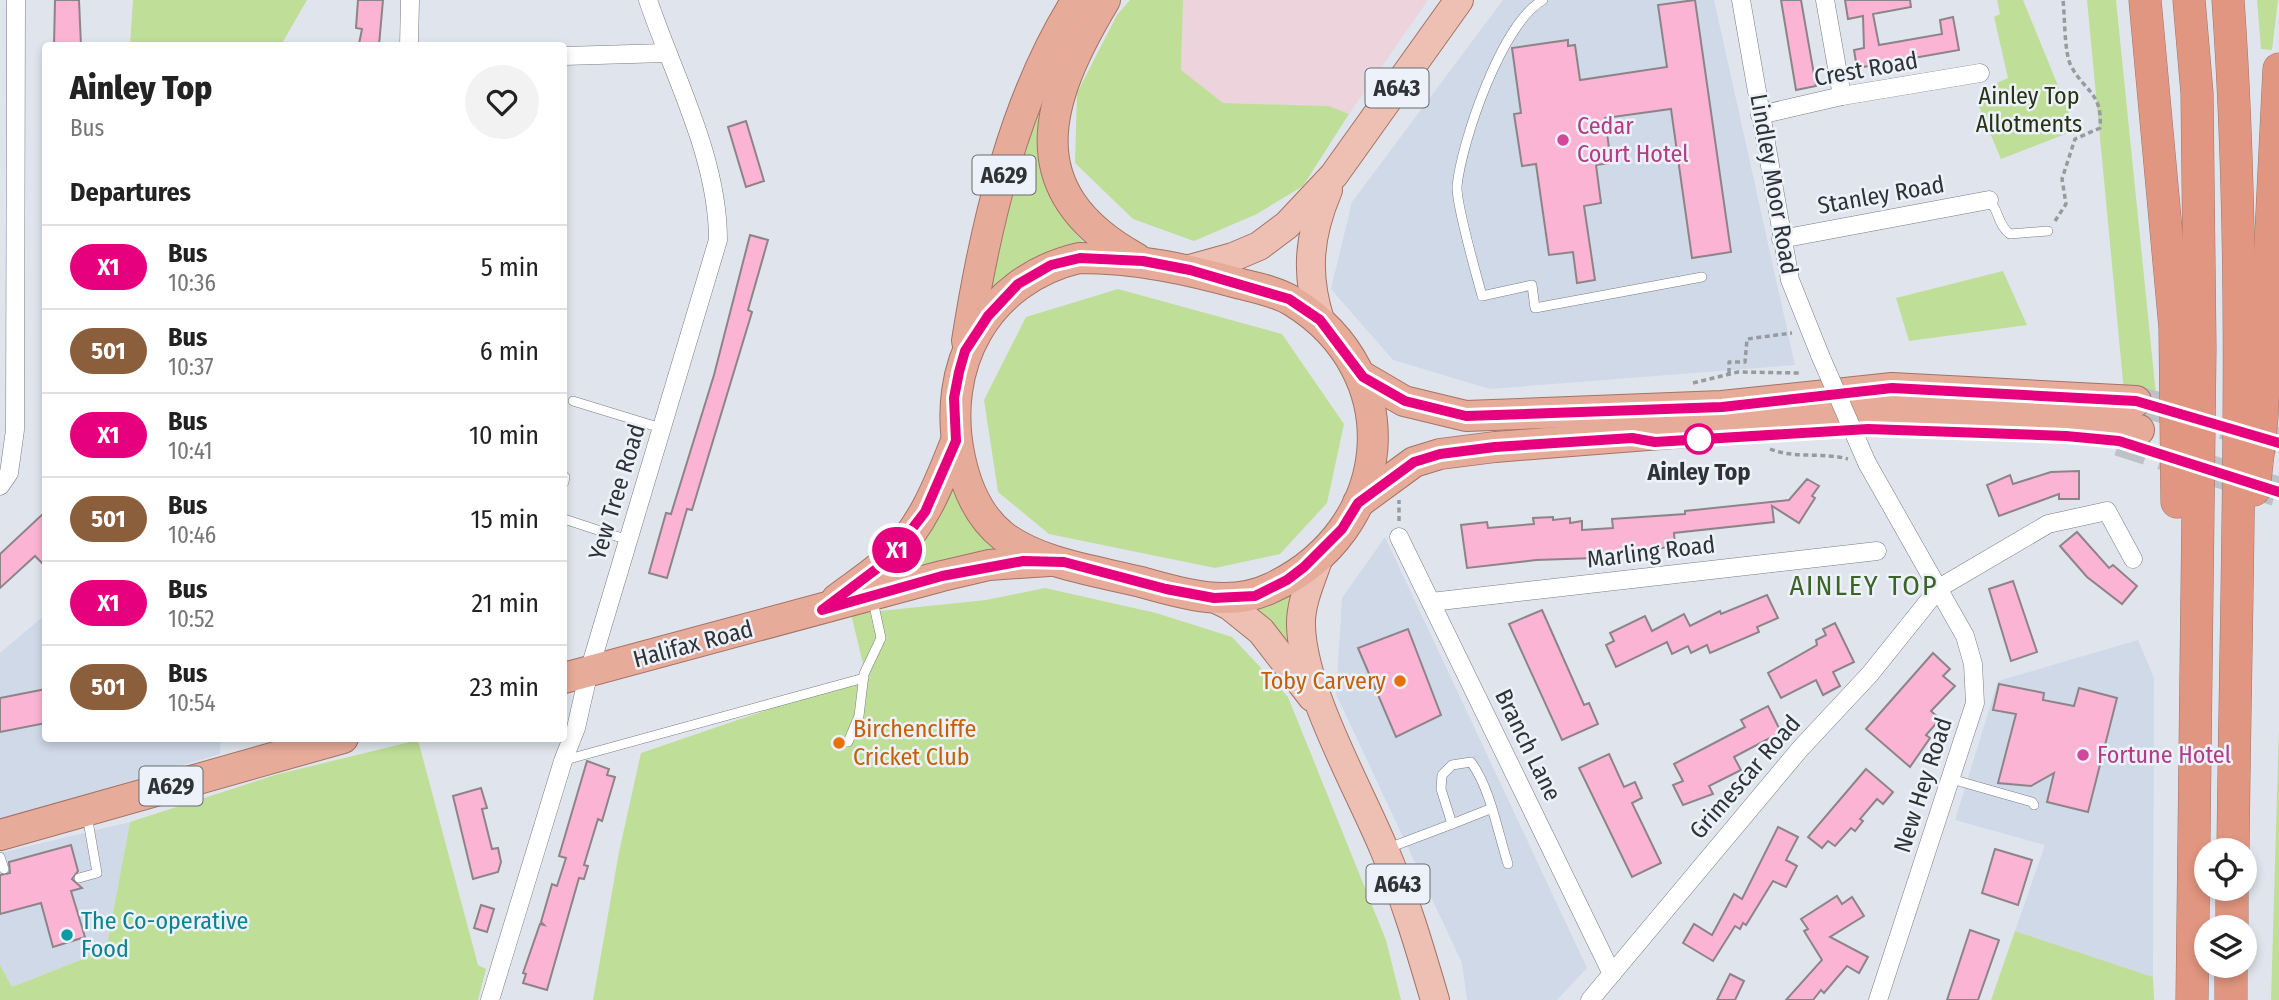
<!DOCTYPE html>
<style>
:root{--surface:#fff;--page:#f2f2f2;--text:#222;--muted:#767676;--line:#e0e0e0}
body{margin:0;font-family:"Fira Sans Condensed",sans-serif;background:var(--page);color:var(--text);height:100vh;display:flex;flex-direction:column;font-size:26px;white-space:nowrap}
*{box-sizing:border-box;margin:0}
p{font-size:23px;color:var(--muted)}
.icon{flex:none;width:38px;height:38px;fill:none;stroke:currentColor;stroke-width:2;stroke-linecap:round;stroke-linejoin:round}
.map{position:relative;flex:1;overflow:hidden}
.details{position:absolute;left:42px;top:42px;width:525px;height:700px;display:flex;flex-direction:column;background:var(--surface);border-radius:7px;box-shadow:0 4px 10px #0003}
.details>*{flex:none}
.badge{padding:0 14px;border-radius:23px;font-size:24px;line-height:46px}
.tools{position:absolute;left:2194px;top:838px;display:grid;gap:14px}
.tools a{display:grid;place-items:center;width:63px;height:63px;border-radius:50%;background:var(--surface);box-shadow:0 4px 10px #0003;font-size:35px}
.map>.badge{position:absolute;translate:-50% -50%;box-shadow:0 0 0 4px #fff}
h2{padding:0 28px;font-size:26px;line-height:63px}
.round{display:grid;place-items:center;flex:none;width:74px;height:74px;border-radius:37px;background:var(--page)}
.head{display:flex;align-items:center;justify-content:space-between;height:119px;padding:0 28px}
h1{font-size:33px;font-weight:800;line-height:52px}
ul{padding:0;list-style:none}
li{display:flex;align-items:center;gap:21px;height:84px;padding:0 28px;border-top:2px solid var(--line)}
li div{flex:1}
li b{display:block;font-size:26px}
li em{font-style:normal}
li .badge{min-width:77px;font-weight:700;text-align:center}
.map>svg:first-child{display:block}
</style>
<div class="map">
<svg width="2279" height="1000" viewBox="0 0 2279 1000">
<rect width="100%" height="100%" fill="#e0e5ed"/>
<g fill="#d0d9e8">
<path d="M1503,0H1714L1795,365L1490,389L1393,360L1331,289L1352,202Z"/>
<path d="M1385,537L1587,968L1557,1000H1467L1462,963L1336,694L1342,598Z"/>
<path d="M45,615L46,738L221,739L220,754L0,820V653Z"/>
<path d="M2138,640L2154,678L2153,977L2015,931L2045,845L1955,820L1998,681Z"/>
<path d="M130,822L106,950L12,987L0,965V853Z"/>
</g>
<path fill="#ecd3dc" d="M1183,0H1428L1349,114L1329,106L1223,103L1181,71Z"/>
<g fill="#bfde98">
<path d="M133,0H307L281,45H130Z"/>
<path d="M1130,0H1183L1181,70L1223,103L1329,106L1349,114L1303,186L1257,214L1194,241L1133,219L1075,163L1077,93L1117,15Z"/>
<path d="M1997,0H2023L2076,130L2001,159L1977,102L1999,93L1997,83L2008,78L1994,17L2000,14Z"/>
<path d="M2087,0H2116L2156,395L2124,392Z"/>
<path d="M2257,0H2278L2272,50L2261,49Z"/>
<path d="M1035,109L1042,114C1047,173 1045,206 1091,249L988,301L1019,164Z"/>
<path d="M2003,271L2027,325L1909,341L1896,298Z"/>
<path d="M1118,289L1282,334L1344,424L1327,503L1280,554L1215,568L1049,534L998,492L984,400L1026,317Z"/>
<path d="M958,486L1012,551L879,585L946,491Z"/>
<path d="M1298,584L1290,648L1242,604Z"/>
<path d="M1045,588L1156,613L1232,637L1288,697L1386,940L1401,1000H593L619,852L641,753L866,676L851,614L986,600Z"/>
<path d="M2279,725V1000H2271Z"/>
<path d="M418,740L478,965L486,969L478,1000H0V965L12,987L106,950L130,822L275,775Z"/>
<path d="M2015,931L2153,977L2154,1000H1991Z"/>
</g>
<g fill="#fcb4d5" stroke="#8d8488" stroke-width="2">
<path d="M55,0H79L81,46H54Z"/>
<path d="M358,0H383L379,45L359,44L362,29L356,28Z"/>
<path d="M1695,0L1731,252L1692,258L1671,109L1605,118L1611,163L1596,165L1601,203L1584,206L1595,280L1577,283L1573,252L1549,255L1536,164L1522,166L1514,114L1521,113L1512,48L1568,40V46L1575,45L1580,80L1667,67L1658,5Z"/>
<path d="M1781,0H1801L1816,86L1796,90Z"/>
<path d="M1845,0H1910L1911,7L1873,14L1879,45L1942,34L1940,20L1953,17L1959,50L1857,68L1854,50L1864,48L1863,16L1848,19Z"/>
<path d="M746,121L764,181L746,187L728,127Z"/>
<path d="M750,235L768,240L748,310L752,312L692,510L687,509L667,578L649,573L666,513L671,514L714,375Z"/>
<path d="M2079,471V499H2059V494L1999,516L1987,485L2010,475L2013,484L2051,472Z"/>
<path d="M1807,479L1819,486L1812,496L1815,498L1799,523L1772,506L1774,522L1674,533L1675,546L1595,558L1536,560L1467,568L1461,525L1487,522L1488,528L1534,524L1533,518L1553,517V520L1570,518V523L1582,521V530L1613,528L1612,519L1685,514V511L1789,500Z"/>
<path d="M46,511V567L35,556L0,588V554Z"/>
<path d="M2077,532L2109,568L2113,565L2137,586L2122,604L2087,577L2060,546Z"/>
<path d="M2013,581L2037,652L2011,661L1989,589Z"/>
<path d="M1767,595L1778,618L1757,627L1759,632L1710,653L1707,645L1691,653L1688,646L1672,654L1667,642L1616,667L1606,645L1614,641L1610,633L1645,616L1652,631L1684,614L1690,626L1720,611L1721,614Z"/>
<path d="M1542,610L1584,705L1589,703L1598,724L1562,740L1509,624Z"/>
<path d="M1835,623L1854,662L1833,672L1840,686L1823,695L1816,680L1781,698L1768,673L1817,645L1816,640L1826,635L1823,629Z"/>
<path d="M1408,629L1441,715L1396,737L1358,648Z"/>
<path d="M1933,653L1950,669L1943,676L1955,686L1931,711L1940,719L1926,735L1930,738L1910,767L1866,729Z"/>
<path d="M1999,684L2044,693L2043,700L2074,706L2079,688L2117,698L2088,812L2047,802L2054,773L2031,786L1998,783L2016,714L1993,710Z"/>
<path d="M46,689V723L0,732V698Z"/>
<path d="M1768,706L1781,732L1734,757L1741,770L1709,786L1713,794L1683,805L1673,785L1683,781L1674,764L1745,727L1741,720Z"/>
<path d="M1609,754L1624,787L1635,782L1642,798L1632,803L1661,863L1632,877L1579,768Z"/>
<path d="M587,761L609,769L607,775L615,777L602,821L598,819L584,865L588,866L584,879L579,878L547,990L523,983L526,974L523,973L540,924L544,925L541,922L552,884L557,886L566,858L559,856Z"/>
<path d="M1866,769L1893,792L1883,804L1877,799L1860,819L1863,821L1855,831L1851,828L1835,846L1828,841L1822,848L1808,837Z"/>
<path d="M481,788L487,808L482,809L492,849L498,848L501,862L498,872L473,879L453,796Z"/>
<path d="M1778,827L1798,837L1786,860L1797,866L1786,887L1773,881L1746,925L1743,923L1740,929L1735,926L1713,961L1683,943L1694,924L1712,935L1734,894L1742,899Z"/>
<path d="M71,845L78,871L72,879L82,888L71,891L85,937L53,947L41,903L0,914V875L10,873L9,862Z"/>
<path d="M1995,849L2032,860L2018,905L1982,893Z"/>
<path d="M1837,896L1842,904L1852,897L1864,916L1830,937L1868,957L1859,973L1847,966L1824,993L1821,990L1813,1000H1786L1822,960L1804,931L1808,929L1801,919Z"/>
<path d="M481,905L494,909L487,932L474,928Z"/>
<path d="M1970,930L1999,940L1978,1000H1947Z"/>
<path d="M1730,974L1744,981L1735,1000H1717Z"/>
</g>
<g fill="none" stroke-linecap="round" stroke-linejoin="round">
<g stroke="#bdc1c8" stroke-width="30" stroke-dasharray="30 15" stroke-linecap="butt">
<path d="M2136,401L2230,426L2279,443"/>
<path d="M2119,441L2279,492"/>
</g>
<g stroke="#787c83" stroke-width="10">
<g id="service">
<path d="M1543,0C1502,23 1462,140 1457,186C1456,205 1476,273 1482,296L1532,285L1535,308L1702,277"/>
<path d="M1989,200C1999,210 1998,226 2010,234L2048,231"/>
<path d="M573,401L661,428"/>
<path d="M564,482L565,477"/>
<path d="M564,519L628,540"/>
<path d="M848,742L859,716L864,674L881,638L873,601"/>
<path d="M565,760L864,678"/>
<path d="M1951,779L2032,802L2034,805"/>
<path d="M1452,824L1490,809"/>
<path d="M1386,849L1452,824L1441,789L1442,775L1452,765L1471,762C1491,790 1497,830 1508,864"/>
<path d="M0,857L4,869"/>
<path d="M79,878L97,873L87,815"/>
</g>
</g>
<g stroke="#787c83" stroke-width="19">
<g id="minor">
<path d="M1741,0L1790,280L1820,355"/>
<path d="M1825,0L1842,96"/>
<path d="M409,46L410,0"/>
<path d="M564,56L666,53"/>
<path d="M1760,115L1842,96L1980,73"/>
<path d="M1781,239L1989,200"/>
<path d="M1867,463L1965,636L1973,664L1975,703L1878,1000"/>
<path d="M0,486L9,473L15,430L16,0"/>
<path d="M1399,537L1612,974"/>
<path d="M1431,602L1877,551"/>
<path d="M490,1000L563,761L576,728L589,671L718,240C718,157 674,77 648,0"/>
<path d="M1590,1000L1800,749L1870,674L1939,588L2048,524L2107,511L2133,559"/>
</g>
</g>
<g stroke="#a37366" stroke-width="30">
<g id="primary">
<path d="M1190,269L1233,257L1259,246L1287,225L1334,175L1459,0"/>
<path d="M1320,320C1305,273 1309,235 1328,190"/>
<path d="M1320,554C1313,576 1300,602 1301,626C1303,691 1358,787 1384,849C1405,898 1420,949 1435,1000"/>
<path d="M1214,598L1230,606L1261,631L1312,697"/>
</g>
</g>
<g stroke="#a37366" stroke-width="32">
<g id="trunk">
<path d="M1105,0C1045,100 1015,191 1136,258"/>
<path d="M1079,258C1136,258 1187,269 1241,284C1258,288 1277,292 1292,301C1411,374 1394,531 1271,588C1230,608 1183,594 1141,582C1097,571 1040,564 1003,536C979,517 966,486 960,458C940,366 986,280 1079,258Z"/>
<path d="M967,341C985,226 1014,99 1077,0"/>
<path d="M1363,377L1404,401L1466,416L1722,406L1892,388L2136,401"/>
<path d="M1358,503L1414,462L1440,454L1495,447L1903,415L2022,418L2139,430"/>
<path d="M837,599C854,586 873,574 889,559C923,526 939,484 956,441"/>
<path d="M564,678L942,576L989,565L1049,561"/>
<path d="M0,835L343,738"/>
</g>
</g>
<g stroke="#a37366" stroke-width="33">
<g id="motorway">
<path d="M2145,0L2175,328L2177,502"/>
<path d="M2189,0L2197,93L2200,348L2192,1000"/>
<path d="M2228,0C2248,282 2236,568 2233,850"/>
<path d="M2254,490L2262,417L2279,69"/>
<path d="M2232,928V889"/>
<path d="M2231,1000V966"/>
</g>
</g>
<g stroke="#979ba1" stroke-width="3.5" stroke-dasharray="5 3.5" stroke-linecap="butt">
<path d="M2055,221L2066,204L2062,179L2075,139L2100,128C2103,93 2085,92 2071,66C2064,52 2065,17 2063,0"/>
<path d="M1729,373V362H1745L1747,339L1792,333"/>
<path d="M1693,383L1738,372L1799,373"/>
<path d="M1770,449C1795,459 1822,452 1848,459"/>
<path d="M1399,521V500"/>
</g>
<use href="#service" stroke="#fff" stroke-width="9"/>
<use href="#minor" stroke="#fff" stroke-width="18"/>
<use href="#primary" stroke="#edc0b3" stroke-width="28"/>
<use href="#trunk" stroke="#e7ab9a" stroke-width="30"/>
<use href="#motorway" stroke="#e19681" stroke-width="32"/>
<g stroke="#787c83" stroke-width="19" stroke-linecap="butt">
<path id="minor-bridge" d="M1820,355L1867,463"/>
</g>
<use href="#minor-bridge" stroke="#fff" stroke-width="18"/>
</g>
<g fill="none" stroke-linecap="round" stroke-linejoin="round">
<g stroke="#fff" stroke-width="16">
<path id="line" d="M2279,443L2136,401L1892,388L1722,407L1466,416L1405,401L1363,377L1320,320L1289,299L1190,270L1143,261L1080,258L1051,265L1018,284L988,316L965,351L959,372L954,398L956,441L925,512L887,561L822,610L942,576L1023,561L1064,562L1166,589L1214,598L1255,596L1287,580L1304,567L1342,529L1358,503L1414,462L1440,454L1495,447L1632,438L1655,442L1868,429L2066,436L2119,441L2279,492"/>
</g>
<use href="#line" stroke="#e6007e" stroke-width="10"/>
</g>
<g fill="#d1479c" stroke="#edf2fa" stroke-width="2.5">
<circle cx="1563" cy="140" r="7"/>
<circle cx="2083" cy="755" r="7"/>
</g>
<circle fill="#fff" stroke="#e6007e" stroke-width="3.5" cx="1699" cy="439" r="14"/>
<g fill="#e8710a" stroke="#edf2fa" stroke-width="2.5">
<circle cx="1400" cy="681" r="7"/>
<circle cx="839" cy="743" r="7"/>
</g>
<circle fill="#0f9aa8" stroke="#edf2fa" stroke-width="2.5" cx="67" cy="935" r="7"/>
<g text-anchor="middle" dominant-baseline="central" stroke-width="5" stroke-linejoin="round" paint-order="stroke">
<g fill="#edf2fa" stroke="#696c70" stroke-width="2">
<rect x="1365.5" y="68.5" width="63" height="39" rx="5"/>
<rect x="972.5" y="155.5" width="63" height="39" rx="5"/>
<rect x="139.5" y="766.5" width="63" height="39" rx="5"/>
<rect x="1366.5" y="864.5" width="63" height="39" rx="5"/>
</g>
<g font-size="23" font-weight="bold" fill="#303235">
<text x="1397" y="88">A643</text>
<text x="1004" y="175">A629</text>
<text x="171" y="786">A629</text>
<text x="1398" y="884">A643</text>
</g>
<g font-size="24" fill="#303235" stroke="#edf2fa">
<text transform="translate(1866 69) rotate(-10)">Crest Road</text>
<text transform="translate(1774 184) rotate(80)">Lindley Moor Road</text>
<text transform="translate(1881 195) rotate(-10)">Stanley Road</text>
<text transform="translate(617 492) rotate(-73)">Yew Tree Road</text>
<text transform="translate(1651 552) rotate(-7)">Marling Road</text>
<text transform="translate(693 644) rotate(-15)">Halifax Road</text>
<text transform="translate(1528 745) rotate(64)">Branch Lane</text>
<text transform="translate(1745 777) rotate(-49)">Grimescar Road</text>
<text transform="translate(1923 785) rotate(-72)">New Hey Road</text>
</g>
<g font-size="24" fill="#253311" stroke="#edf2fa">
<text x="2029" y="96">Ainley Top<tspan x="2029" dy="28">Allotments</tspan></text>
</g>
<g font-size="24" fill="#b23c85" stroke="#edf2fa" text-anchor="start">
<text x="1577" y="126">Cedar<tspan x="1577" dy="28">Court Hotel</tspan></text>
<text x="2097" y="755">Fortune Hotel</text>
</g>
<g font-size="24" font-weight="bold" fill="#303235" stroke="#edf2fa">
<text x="1699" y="472">Ainley Top</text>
</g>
<g font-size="24" fill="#c56008" stroke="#edf2fa" text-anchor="end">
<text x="1386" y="681">Toby Carvery</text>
<text x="853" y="729" text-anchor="start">Birchencliffe<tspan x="853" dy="28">Cricket Club</tspan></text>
</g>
<g font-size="24" fill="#0d838f" stroke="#edf2fa" text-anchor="start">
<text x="81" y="921">The Co-operative<tspan x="81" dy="28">Food</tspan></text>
</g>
<g font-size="28" letter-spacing="2" fill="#3c6428" stroke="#edf2fa">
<text x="1864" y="585">AINLEY TOP</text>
</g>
</g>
</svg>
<div class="tools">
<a><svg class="icon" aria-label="locate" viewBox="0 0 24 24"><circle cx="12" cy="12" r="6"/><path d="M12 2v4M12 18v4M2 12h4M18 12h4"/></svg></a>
<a><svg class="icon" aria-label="layers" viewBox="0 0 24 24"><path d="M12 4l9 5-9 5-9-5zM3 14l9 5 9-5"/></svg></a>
</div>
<b class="badge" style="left:897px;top:550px;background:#e6007e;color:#fff">X1</b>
<section class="details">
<div class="head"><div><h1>Ainley Top</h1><p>Bus</p></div><a class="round"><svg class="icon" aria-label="heart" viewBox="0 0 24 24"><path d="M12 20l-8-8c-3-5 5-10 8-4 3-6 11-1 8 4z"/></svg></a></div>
<h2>Departures</h2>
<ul>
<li><span class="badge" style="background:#e6007e;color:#fff">X1</span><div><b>Bus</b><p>10:36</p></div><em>5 min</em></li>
<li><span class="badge" style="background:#8b5e3c;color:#fff">501</span><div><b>Bus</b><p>10:37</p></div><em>6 min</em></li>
<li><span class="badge" style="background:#e6007e;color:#fff">X1</span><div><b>Bus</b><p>10:41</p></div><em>10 min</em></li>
<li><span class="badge" style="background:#8b5e3c;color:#fff">501</span><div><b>Bus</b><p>10:46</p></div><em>15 min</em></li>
<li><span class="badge" style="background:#e6007e;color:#fff">X1</span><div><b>Bus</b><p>10:52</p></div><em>21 min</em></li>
<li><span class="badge" style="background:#8b5e3c;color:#fff">501</span><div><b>Bus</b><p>10:54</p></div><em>23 min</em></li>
</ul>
</section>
</div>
